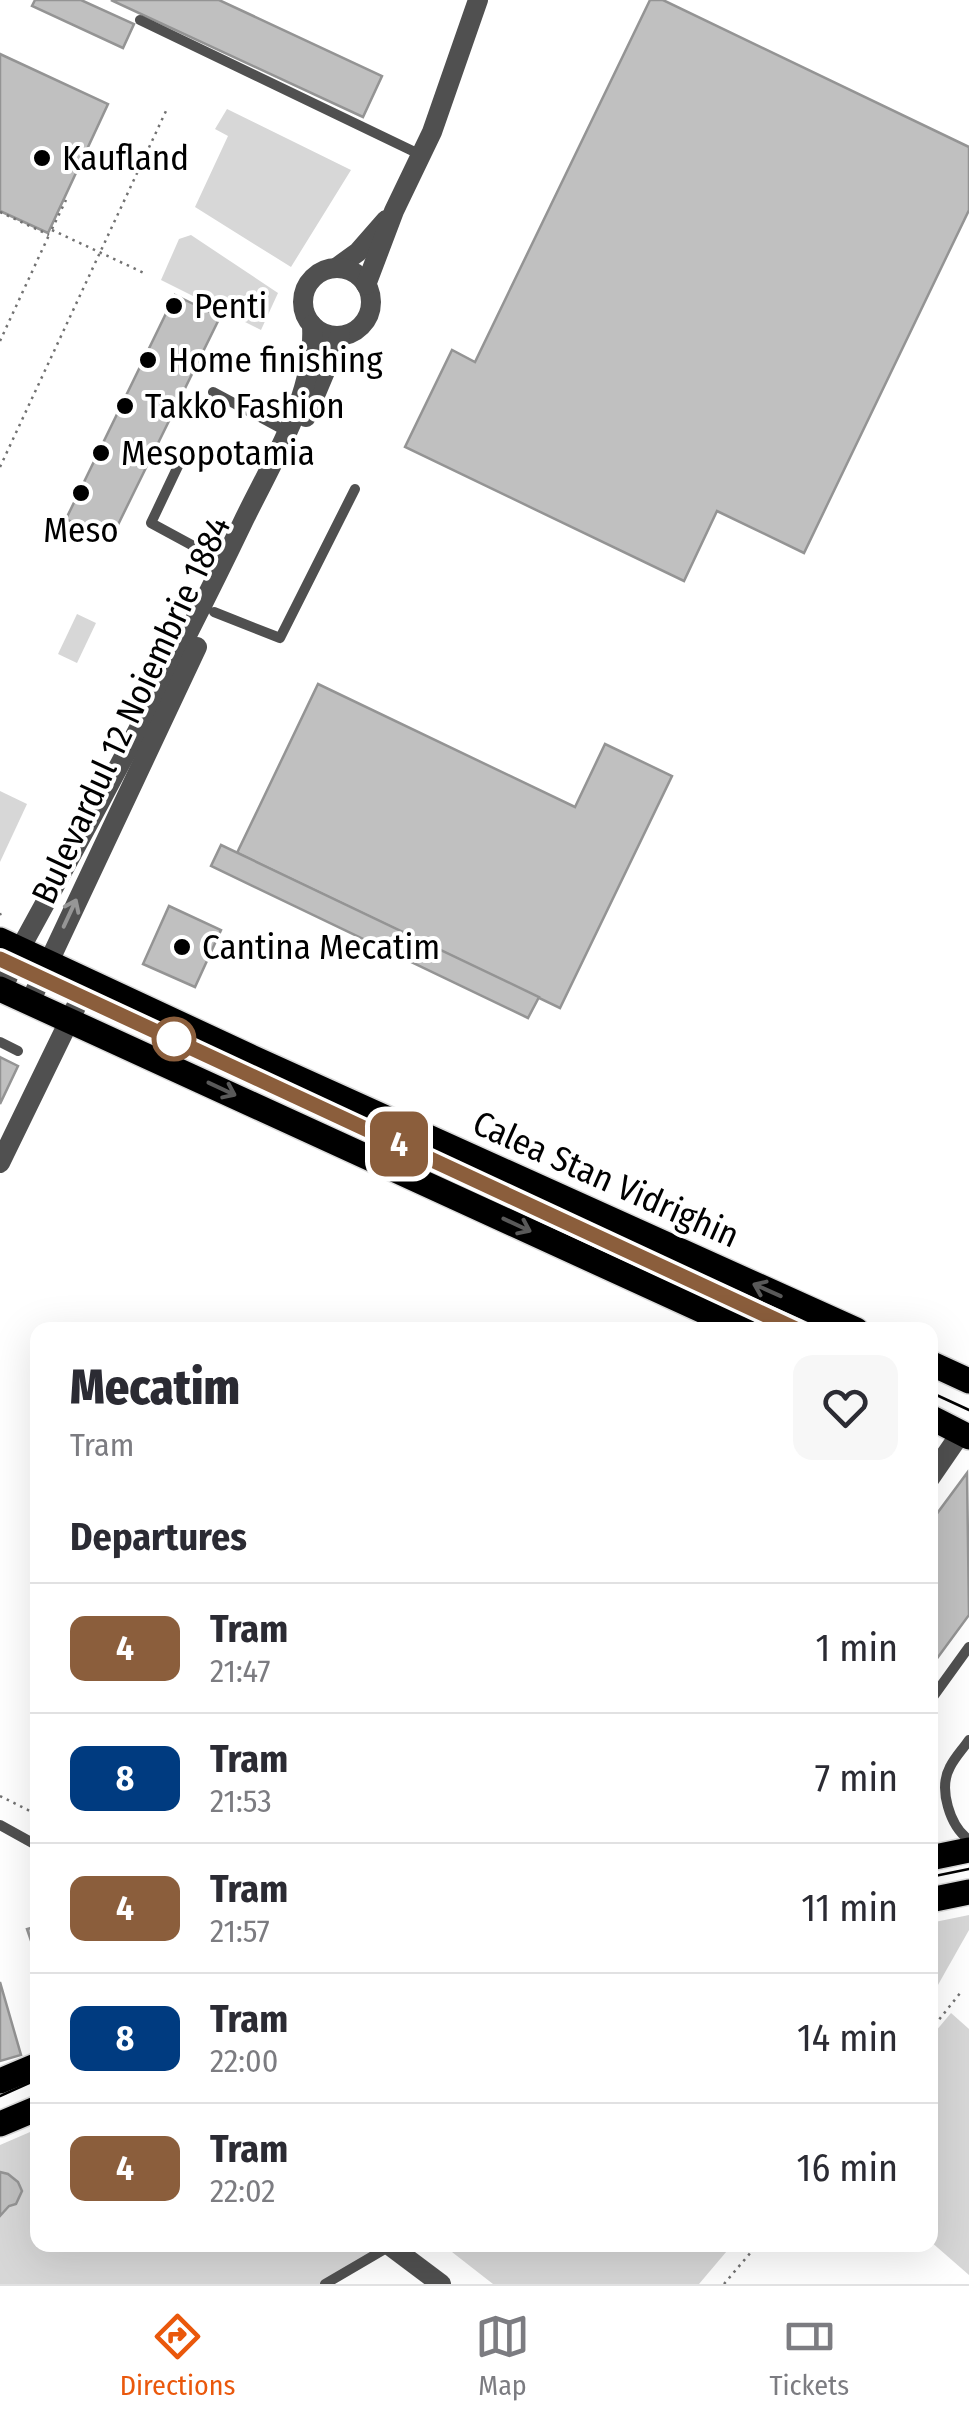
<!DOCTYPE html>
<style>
:root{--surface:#fff;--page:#f7f7f7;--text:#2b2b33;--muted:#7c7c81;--line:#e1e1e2;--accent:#ea580c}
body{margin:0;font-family:"Fira Sans Condensed",sans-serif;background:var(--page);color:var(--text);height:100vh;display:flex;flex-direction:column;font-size:38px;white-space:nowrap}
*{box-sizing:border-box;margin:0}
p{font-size:32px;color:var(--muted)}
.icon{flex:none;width:55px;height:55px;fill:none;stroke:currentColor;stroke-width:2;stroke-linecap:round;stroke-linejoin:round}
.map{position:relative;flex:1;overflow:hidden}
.sheet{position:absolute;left:30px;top:1322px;width:908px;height:930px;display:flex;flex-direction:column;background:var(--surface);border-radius:20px;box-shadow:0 10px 40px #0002}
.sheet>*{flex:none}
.badge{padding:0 20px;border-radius:15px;font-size:35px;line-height:65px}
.map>.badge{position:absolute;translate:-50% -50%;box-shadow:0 0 0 5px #fff}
h2{padding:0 40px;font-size:38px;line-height:90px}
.round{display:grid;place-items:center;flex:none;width:105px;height:105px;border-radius:20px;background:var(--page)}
.headline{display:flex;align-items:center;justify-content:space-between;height:170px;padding:0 40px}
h1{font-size:48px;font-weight:800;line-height:75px}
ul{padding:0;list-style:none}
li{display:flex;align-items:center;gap:30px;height:130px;padding:0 40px;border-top:2px solid var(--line)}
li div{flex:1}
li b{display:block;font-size:38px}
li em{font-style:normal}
li .badge{min-width:110px;font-weight:700;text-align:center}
.menu{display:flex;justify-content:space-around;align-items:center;height:140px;border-top:2px solid var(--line);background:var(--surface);font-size:28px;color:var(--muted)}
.menu a{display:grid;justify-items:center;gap:5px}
.menu .current{color:var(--accent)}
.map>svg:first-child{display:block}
</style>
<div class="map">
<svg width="969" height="2284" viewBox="0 0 969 2284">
<rect width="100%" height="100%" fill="#fff"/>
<g fill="#d7d7d7">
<path d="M227,109L351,170L291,267L195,207L228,136L215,129Z"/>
<path d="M191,235L278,293L261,330L161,280L179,239Z"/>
<path d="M77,614L96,623L77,663L58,654Z"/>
<path d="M0,791L27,804L0,862Z"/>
<path d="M969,1915V1930L930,1999V1923Z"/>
<path d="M951,2013L969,2029V2275L930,2241V2038Z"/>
<path d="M37,2129L38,2245H390L325,2284H0V2145Z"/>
<path d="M443,2245H732L699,2284H493Z"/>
</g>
<g fill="#c0c0c0" stroke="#949494" stroke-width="2.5">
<path d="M35,0H81L134,24L123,48L32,6Z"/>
<path d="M111,0H219L382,76L363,117Z"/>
<path d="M650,0H663L969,147V210L804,553L717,511L684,581L405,447L452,350L475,362Z"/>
<path d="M0,54L108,104L48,233L0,211Z"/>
<path d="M175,295L220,317L110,541L66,519Z"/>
<path d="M318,684L575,807L605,744L672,776L560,1008L237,853Z"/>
<path d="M221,845L539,997L528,1018L211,866Z"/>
<path d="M169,906L221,930L195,987L143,964Z"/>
<path d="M0,1057L18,1066L0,1104Z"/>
<path d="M967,1473L969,1615L930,1668V1523Z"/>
<path d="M38,1926V1961L27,1929Z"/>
<path d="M0,1982L21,2055L0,2061Z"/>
<path d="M0,2172L8,2174L18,2182L22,2191L16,2204L9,2206L0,2216Z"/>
</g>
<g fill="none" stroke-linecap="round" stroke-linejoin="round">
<g stroke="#dbdbdb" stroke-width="28">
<g id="primary">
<path d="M0,940L251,1057L856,1330"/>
<path d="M0,989L745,1330"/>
<path d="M930,1363L969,1381"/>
<path d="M930,1417L969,1437"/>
<path d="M930,1858L969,1850"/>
<path d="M930,1900L969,1892"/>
<path d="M0,2081L38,2065"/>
<path d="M0,2124L38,2108"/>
</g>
</g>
<g stroke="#727272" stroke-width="2.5" stroke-dasharray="2.5 5" stroke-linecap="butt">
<path d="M0,212L49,235"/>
<path d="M52,229L66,200"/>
<path d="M52,230L144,273"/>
<path d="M0,341L49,235"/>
<path d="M0,467L166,111"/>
<path d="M0,913L1,917"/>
<path d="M0,1796L38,1815"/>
<path d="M930,2031L961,1992"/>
<path d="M724,2284L757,2245"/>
</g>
<g stroke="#505050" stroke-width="10">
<path d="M140,20L421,155"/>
<path d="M213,392L286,431"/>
<path d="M179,464L151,523L223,562"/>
<path d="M214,612L280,638L355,489"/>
<path d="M0,1042L18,1051"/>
<path d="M930,1701L969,1647"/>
<path d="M969,1740C963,1749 955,1757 950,1767C938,1789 950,1826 969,1840"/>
<path d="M0,1825L38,1846"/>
<path d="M325,2284L390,2246"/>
</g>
<g stroke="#505050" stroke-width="20">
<path d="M336,268L358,252L386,220"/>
<circle cx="337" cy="302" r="34"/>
<path d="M366,285L394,211L432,132L478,0"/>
<path d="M306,417L340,336"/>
<path d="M2,990L20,949C97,809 173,668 242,524C271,463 316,395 312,325"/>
<path d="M30,1002L197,647"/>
<path d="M0,1163L88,982"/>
<path d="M930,1478L961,1433"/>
<path d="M389,2245L441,2284"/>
</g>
<use href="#primary" stroke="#000" stroke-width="25"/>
<g stroke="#000" stroke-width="2.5">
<path d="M0,959L798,1330"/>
<path d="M930,1392L969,1410"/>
<path d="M930,1877L969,1869"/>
<path d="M0,2096L38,2079"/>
</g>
</g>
<defs><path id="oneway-shaft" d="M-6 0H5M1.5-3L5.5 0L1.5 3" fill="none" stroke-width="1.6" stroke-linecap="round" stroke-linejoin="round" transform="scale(2.5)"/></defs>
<use stroke="#969696" href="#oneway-shaft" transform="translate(70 913) rotate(-65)"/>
<g stroke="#595959">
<use href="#oneway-shaft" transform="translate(222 1089) rotate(25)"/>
<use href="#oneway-shaft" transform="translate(517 1225) rotate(25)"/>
<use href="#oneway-shaft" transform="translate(767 1290) rotate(-156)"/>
</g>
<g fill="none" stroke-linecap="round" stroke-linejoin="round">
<g stroke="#fff" stroke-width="22">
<path id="line" d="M0,959L798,1330"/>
</g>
<use href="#line" stroke="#8b5e3c" stroke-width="15"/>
</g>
<g fill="#000" stroke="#fff" stroke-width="4">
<circle cx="42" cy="158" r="10"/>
<circle cx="174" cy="306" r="10"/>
<circle cx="148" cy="360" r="10"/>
<circle cx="125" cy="406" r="10"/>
<circle cx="101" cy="453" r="10"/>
<circle cx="81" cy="493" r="10"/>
<circle cx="182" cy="947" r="10"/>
</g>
<circle fill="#fff" stroke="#8b5e3c" stroke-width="5" cx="174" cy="1039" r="20"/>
<g text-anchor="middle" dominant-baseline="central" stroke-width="8" stroke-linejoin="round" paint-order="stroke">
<g font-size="35" fill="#000" stroke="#fff" text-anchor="start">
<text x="62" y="158">Kaufland</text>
<text x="194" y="306">Penti</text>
<text x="168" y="360">Home finishing</text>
<text x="145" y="406">Takko Fashion</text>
<text x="121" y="453">Mesopotamia</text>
<text x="81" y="530" text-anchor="middle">Meso</text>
<text x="202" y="947">Cantina Mecatim</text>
</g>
<g font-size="35" fill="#000" stroke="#fff">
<text transform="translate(131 710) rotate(-65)">Bulevardul 12 Noiembrie 1884</text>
<text transform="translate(606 1179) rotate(24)">Calea Stan Vidrighin</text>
</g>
</g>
</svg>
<b class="badge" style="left:399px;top:1144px;background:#8b5e3c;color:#fff">4</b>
<section class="sheet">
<div class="headline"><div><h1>Mecatim</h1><p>Tram</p></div><a class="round"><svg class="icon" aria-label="heart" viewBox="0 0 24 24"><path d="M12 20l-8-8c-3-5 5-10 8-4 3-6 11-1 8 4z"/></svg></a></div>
<h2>Departures</h2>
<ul>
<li><span class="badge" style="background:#8b5e3c;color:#fff">4</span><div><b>Tram</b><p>21:47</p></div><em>1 min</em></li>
<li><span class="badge" style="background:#003b80;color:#fff">8</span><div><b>Tram</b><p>21:53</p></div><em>7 min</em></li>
<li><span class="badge" style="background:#8b5e3c;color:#fff">4</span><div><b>Tram</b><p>21:57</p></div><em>11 min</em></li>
<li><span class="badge" style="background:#003b80;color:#fff">8</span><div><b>Tram</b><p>22:00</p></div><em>14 min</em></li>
<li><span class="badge" style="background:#8b5e3c;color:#fff">4</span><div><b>Tram</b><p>22:02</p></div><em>16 min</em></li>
</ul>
</section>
</div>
<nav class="menu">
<a class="current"><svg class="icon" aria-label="directions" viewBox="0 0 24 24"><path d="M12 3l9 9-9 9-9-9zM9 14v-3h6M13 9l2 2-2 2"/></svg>Directions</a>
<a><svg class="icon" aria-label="map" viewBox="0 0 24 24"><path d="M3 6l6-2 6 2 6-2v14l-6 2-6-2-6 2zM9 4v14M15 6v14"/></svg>Map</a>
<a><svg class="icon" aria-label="tickets" viewBox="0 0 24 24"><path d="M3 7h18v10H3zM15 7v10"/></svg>Tickets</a>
</nav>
